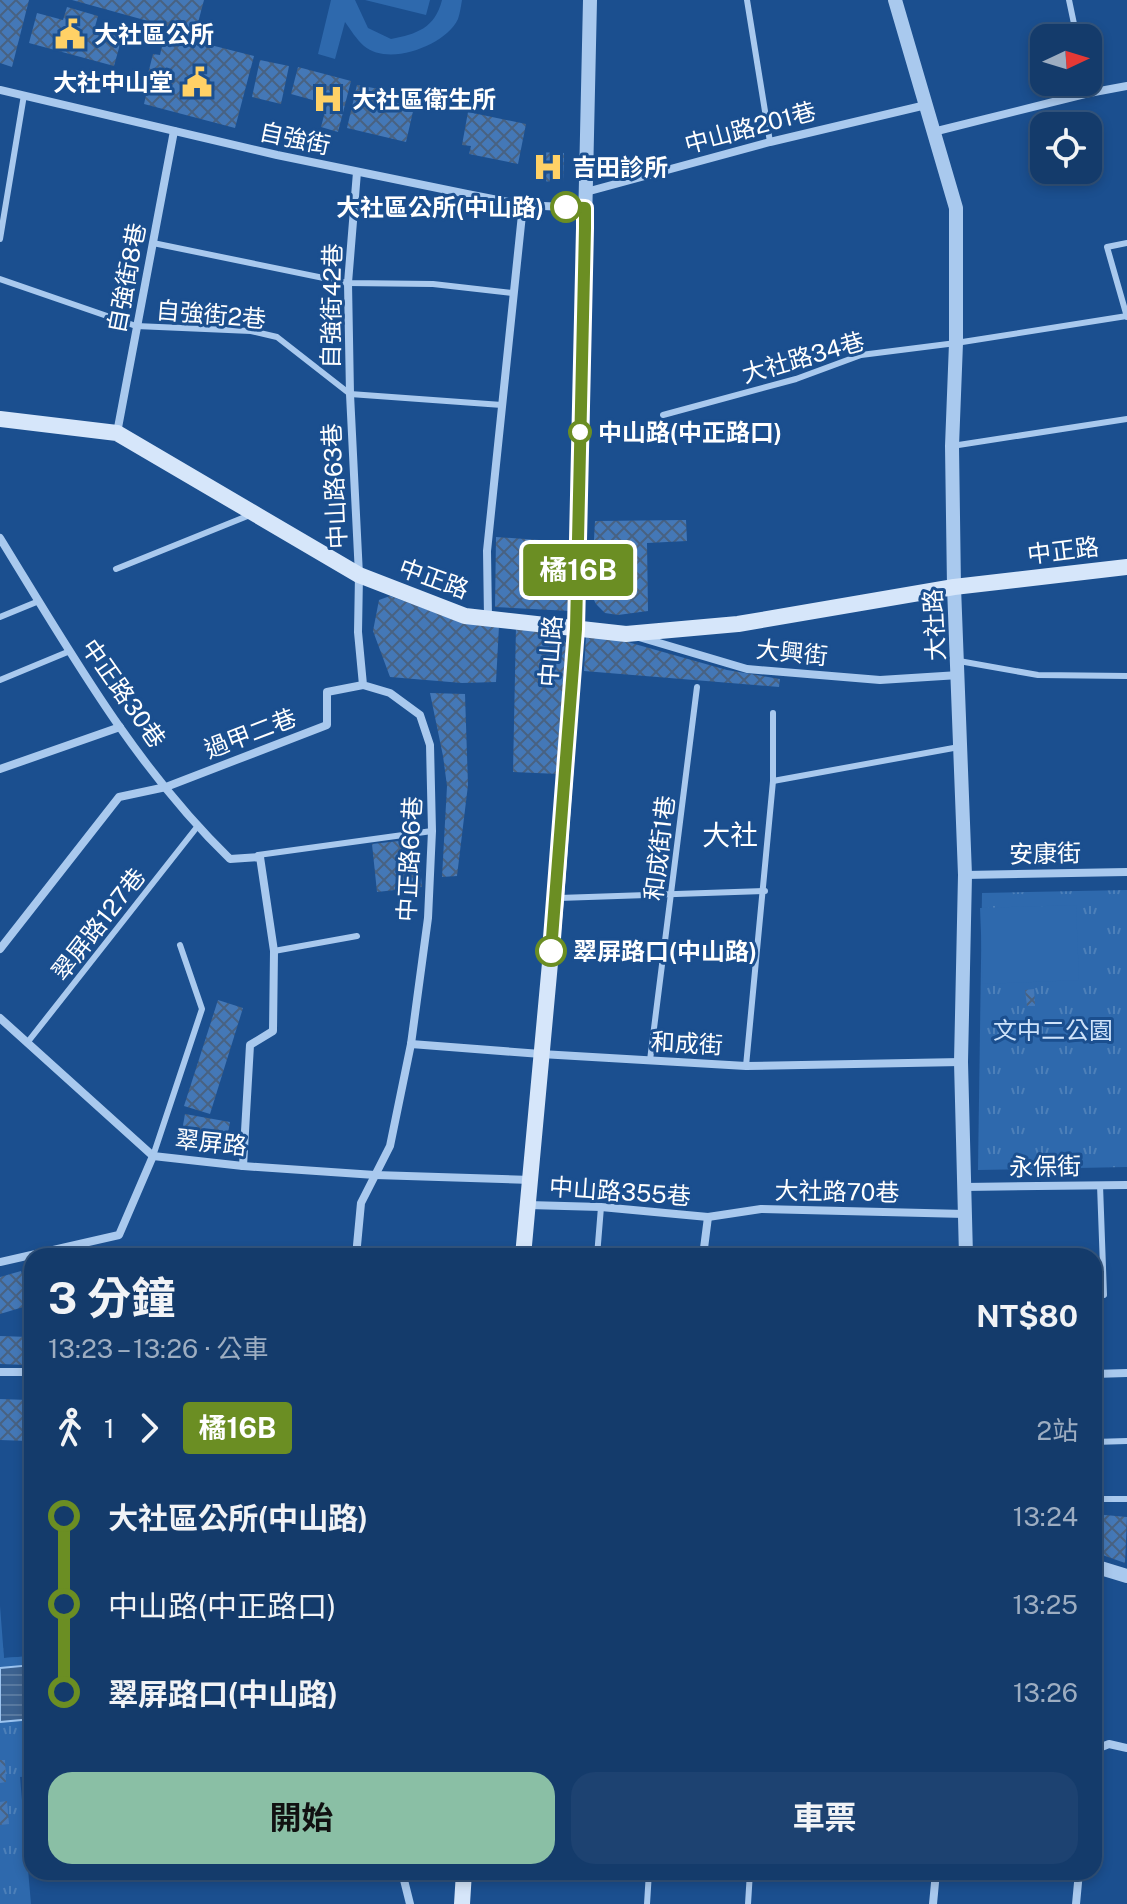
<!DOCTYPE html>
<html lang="zh-TW">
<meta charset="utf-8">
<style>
:root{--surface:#143b6b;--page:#1d4271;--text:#f1f3f6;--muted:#9dadc1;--line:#33557e;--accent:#8abfa5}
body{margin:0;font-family:"Public Sans","Noto Sans TC",sans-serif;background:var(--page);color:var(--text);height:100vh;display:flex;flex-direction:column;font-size:30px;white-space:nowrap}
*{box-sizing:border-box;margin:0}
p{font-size:26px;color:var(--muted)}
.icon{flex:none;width:44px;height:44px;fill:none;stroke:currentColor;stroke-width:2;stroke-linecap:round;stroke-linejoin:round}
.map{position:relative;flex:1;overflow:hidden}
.side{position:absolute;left:24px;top:1248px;width:1078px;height:632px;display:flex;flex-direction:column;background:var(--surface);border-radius:24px;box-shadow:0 4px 12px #0003,0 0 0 2px var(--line)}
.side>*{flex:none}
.badge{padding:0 16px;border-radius:6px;font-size:28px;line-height:52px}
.needle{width:52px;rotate:86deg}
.fabs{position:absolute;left:1030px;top:24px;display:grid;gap:16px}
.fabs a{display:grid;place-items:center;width:72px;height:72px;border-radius:16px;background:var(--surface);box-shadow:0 4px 12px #0003,0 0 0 2px var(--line);font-size:40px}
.map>.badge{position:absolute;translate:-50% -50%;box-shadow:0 0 0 4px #fff}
.legs{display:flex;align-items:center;gap:12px;height:88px;padding:0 24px;font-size:26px}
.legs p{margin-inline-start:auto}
.headline{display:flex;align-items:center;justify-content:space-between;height:136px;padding:0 24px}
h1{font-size:44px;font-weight:700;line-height:60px}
.button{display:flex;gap:16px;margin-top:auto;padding:16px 24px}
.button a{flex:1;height:92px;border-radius:24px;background:var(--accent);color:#111;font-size:32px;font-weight:700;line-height:92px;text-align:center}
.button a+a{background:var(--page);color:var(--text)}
ul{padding:0 24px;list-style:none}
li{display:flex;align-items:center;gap:28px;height:88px;font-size:30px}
li i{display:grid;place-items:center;width:12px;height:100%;margin:0 10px;background:currentColor}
li i::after{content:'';width:20px;height:20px;margin:-10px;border:6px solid;border-radius:50%;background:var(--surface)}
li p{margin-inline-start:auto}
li:first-child i{background:linear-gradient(#0000 50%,currentColor 0)}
li:last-child i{background:linear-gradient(currentColor 50%,#0000 0)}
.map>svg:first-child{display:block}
</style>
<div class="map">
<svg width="1127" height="1904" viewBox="0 0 1127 1904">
<defs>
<pattern id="grass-tufts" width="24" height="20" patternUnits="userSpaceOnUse" patternTransform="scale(2)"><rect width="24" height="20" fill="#2e69ad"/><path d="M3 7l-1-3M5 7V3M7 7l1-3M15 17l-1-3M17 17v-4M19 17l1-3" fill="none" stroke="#4d80b9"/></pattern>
<pattern id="water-rules" width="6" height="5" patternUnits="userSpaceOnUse" patternTransform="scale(2)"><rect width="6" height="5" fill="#3c6290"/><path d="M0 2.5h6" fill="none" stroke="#597aa1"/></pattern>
<pattern id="building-cross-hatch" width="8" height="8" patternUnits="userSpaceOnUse" patternTransform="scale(2)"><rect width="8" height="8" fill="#4478b7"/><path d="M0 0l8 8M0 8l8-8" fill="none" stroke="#486282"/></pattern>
</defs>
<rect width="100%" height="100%" fill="#1b4f8f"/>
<g fill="url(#grass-tufts)">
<path d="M1127,890V1167L978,1170L982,893Z"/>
<path d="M0,1606L4,1658L32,1656V1776L20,1777L31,1904H0Z"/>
</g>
<g fill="#2e69ad">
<path d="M331,0H355L368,28L391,39C417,34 435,28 442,0H462C461,6 460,13 458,19C446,45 389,67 364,46C357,40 350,29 345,22L335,59L318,54Z"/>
<path d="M365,0H430L426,15Z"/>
<path d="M1076,905L1079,980L983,984L980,908Z"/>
<path d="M0,1628L4,1658L32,1656V1731L22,1732L21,1724L0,1726Z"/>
</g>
<path fill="url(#water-rules)" stroke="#9cc4f0" stroke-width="2" d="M32,1665V1719L0,1722V1668Z"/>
<g fill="url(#building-cross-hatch)">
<path d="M0,0H29L12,67L0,63Z"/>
<path d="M72,0H204L195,34Z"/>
<path d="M67,7L98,16L94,30L122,37L114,66L29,43L37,13L63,20Z"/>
<path d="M175,36L254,56L235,128L144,104L149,82H146L153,54L160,55L162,46Z"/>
<path d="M260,60L289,66L281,104L252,97Z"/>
<path d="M298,67L351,81L338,132L321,127L327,104L291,94Z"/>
<path d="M357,85L379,89L377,98L414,107L406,142L347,128Z"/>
<path d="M468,112L526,124L518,164L469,154L471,146L462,145Z"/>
<path d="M534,152L564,153L563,182L533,181Z"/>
<path d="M686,520L687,541L647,543L648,611L618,615L605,613L596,604L591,594L595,521Z"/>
<path d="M496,537L568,542L570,611L495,607Z"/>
<path d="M390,596L464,623L499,626L496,682L462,683L390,677L373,631L379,600Z"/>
<path d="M516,626L557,632L566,643L559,774L513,772Z"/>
<path d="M586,636L610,637L727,670L780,679L779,687L584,671Z"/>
<path d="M430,693L465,694L468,785L457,876L442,877L447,786L443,756Z"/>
<path d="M417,839L422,887L377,892L372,844Z"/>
<path d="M1034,989L1035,1006H1027L1025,990Z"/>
<path d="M218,1000L243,1008L210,1114L184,1106Z"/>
<path d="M185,1114L230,1122L225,1150L180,1142Z"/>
<path d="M21,1271L30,1305L0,1314V1277Z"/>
<path d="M0,1336L29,1337L28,1365L0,1364Z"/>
<path d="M0,1399L29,1400L28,1441L0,1440Z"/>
<path d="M1094,1514L1127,1517L1125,1563L1094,1552L1097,1544L1094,1543Z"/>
<path d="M0,1760H5L6,1782L0,1783Z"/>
<path d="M7,1801L9,1824L0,1825V1802Z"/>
</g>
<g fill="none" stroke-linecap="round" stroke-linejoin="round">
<g stroke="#a9c9ee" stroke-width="6">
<path d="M747,0L770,142"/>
<path d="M1069,0L1077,38"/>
<path d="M0,239L24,95"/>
<path d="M153,243L348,283L433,284L512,293"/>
<path d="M0,279L136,326L251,331L277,337L350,394L502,405"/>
<path d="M1127,317L1107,247L1127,243"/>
<path d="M663,415L796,379L861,355L956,343L1127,316"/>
<path d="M952,446L1127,419"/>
<path d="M116,569L250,515"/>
<path d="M0,617L39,601"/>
<path d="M959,661L1038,675L1127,676"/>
<path d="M0,680L70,651"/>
<path d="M773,781L959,747"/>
<path d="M258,855L432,831"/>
<path d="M559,898L765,891"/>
<path d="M274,951L357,936"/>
<path d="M27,1043L197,827"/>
<path d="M650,1060L697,687"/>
<path d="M746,1066L773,781V713"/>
<path d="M153,1156L202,1009L180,945"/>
<path d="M1100,1185L1104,1295"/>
<path d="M597,1256L601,1207"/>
<path d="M1094,1442L1127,1441"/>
<path d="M1094,1499H1127"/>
<path d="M647,1904L649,1872"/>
<path d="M748,1904L750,1872"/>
</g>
<g stroke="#a9c9ee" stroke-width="8">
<path d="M0,90L277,155L467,194L523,205L585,208"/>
<path d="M933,132L1089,93L1127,86"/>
<path d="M586,192L770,142L926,105"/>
<path d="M117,433L174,131"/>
<path d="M0,538C69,650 135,767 230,859L260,857L274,951L273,1031L250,1045L243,1166"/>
<path d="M488,618L487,551L523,205"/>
<path d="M639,637L747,669L880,680L959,675"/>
<path d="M0,769L120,727"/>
<path d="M965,875L1127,872"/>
<path d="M0,949L119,797L166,787L327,725V692L363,685"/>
<path d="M0,1018L153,1156L243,1166L375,1175L531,1180"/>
<path d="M411,1044L541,1054L746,1066L961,1062"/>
<path d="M964,1187L1127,1185"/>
<path d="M528,1205L601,1207L708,1217L761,1209L965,1214"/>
<path d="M356,1256L361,1203L390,1146L411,1044L428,918L432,831L430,745L420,715L390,693L363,685L358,632L359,575L350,394L348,283L357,172"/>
<path d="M703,1256L708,1217"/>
<path d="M0,1262L119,1235L153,1156"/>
<path d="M0,1372H32"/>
<path d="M1094,1374L1127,1373"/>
<path d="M1094,1750L1109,1744L1127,1748"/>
<path d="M402,1872L410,1904"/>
<path d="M933,1904L936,1872"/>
<path d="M1076,1904L1079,1872"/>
</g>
<g stroke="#a9c9ee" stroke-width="14">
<path d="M895,0L956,208V343L952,446L954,587L965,875L961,1062L966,1256"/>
<path d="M576,629L590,0"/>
<path d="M1094,1566L1127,1576"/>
</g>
<g stroke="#d6e6fa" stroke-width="16">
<path d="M0,419L117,433L359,575L465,616L626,634L738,624L954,587L1127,567"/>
<path d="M523,1256L556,898L576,629"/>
<path d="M462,1904L464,1872"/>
</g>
</g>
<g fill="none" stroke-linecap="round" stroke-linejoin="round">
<g stroke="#fff" stroke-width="18">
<path id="line-1" d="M551,951L576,629L585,228V208L566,207"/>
</g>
<use href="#line-1" stroke="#6b8e23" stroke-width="12"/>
</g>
<defs>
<g id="civic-bare" transform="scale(2.4)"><path d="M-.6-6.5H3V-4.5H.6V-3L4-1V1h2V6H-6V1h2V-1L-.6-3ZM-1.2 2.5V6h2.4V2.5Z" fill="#ffd166" stroke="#1b4f8f" stroke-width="2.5" paint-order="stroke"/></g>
<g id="hospital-bare" transform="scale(2.4)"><path d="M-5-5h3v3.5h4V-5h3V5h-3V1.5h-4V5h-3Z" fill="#ffd166" stroke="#1b4f8f" stroke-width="2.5" paint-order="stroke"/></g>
</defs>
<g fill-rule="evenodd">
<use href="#civic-bare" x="70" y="34"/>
<use href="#civic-bare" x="197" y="82"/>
<use href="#hospital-bare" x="328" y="99"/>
<use href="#hospital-bare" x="548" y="167"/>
</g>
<g fill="#fff" stroke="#6b8e23" stroke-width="4">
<circle cx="566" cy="207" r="14"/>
<circle cx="580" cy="432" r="10"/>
<circle cx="551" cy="951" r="14"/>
</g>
<g text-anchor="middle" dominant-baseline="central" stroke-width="6" stroke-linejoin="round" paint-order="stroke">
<g font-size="24" font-weight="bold" fill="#fff" stroke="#1b4f8f" text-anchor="start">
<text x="94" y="34">大社區公所</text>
<text x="173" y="82" text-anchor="end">大社中山堂</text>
<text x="352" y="99">大社區衛生所</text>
<text x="572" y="167">吉田診所</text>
</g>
<g font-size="24" fill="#fff" stroke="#1b4f8f">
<text transform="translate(750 127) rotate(-15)">中山路201巷</text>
<text transform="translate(295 138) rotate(12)">自強街</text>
<text transform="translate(126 278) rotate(-79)">自強街8巷</text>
<text transform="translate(331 306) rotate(-89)">自強街42巷</text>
<text transform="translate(211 314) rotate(5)">自強街2巷</text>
<text transform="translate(803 357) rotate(-16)">大社路34巷</text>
<text transform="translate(334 486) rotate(-93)">中山路63巷</text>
<text transform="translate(1063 550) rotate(-7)">中正路</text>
<text transform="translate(434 578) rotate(20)">中正路</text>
<text transform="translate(934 625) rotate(-93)">大社路</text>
<text transform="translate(550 651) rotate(-86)">中山路</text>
<text transform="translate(792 652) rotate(6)">大興街</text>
<text transform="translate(124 693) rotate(55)">中正路30巷</text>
<text transform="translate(250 733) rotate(-21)">過甲二巷</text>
<text transform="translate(659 848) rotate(-83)">和成街1巷</text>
<text transform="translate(1045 853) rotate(-1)">安康街</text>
<text transform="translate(409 859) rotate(-87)">中正路66巷</text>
<text transform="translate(98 924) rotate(-52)">翠屏路127巷</text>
<text transform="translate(687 1043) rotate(3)">和成街</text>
<text transform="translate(211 1142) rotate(6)">翠屏路</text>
<text transform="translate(1045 1166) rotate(-1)">永保街</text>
<text transform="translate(620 1191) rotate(4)">中山路355巷</text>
<text transform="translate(837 1191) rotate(1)">大社路70巷</text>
</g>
<g font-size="24" font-weight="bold" fill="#fff" stroke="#1b4f8f" text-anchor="start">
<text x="544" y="207" text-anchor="end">大社區公所(中山路)</text>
<text x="598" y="432">中山路(中正路口)</text>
<text x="573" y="951">翠屏路口(中山路)</text>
</g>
<g font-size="24" fill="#cfe3fa" stroke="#1b4f8f">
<text x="1053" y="1030">文中二公園</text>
</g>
<g font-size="28" fill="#fff" stroke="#1b4f8f">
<text x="730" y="834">大社</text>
</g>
</g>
</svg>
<div class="fabs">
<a><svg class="needle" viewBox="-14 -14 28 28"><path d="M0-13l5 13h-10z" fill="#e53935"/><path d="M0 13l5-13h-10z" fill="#9dadc1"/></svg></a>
<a><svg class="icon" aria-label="locate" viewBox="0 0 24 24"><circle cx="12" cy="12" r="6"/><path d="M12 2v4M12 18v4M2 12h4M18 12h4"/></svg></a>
</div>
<b class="badge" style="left:578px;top:570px;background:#6b8e23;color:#fff">橘16B</b>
<section class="side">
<div class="headline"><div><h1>3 分鐘</h1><p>13:23 – 13:26 · 公車</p></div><b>NT$80</b></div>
<div class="legs"><svg class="icon" aria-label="walk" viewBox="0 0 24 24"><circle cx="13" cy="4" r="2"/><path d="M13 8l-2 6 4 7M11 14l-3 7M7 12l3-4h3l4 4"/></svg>1<svg class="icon" aria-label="forward" viewBox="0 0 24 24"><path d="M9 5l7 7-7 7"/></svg><b class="badge" style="background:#6b8e23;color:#fff">橘16B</b><p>2站</p></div>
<ul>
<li><i style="color:#6b8e23"></i><b>大社區公所(中山路)</b><p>13:24</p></li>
<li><i style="color:#6b8e23"></i><span>中山路(中正路口)</span><p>13:25</p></li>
<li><i style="color:#6b8e23"></i><b>翠屏路口(中山路)</b><p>13:26</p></li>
</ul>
<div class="button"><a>開始</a><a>車票</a></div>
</section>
</div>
